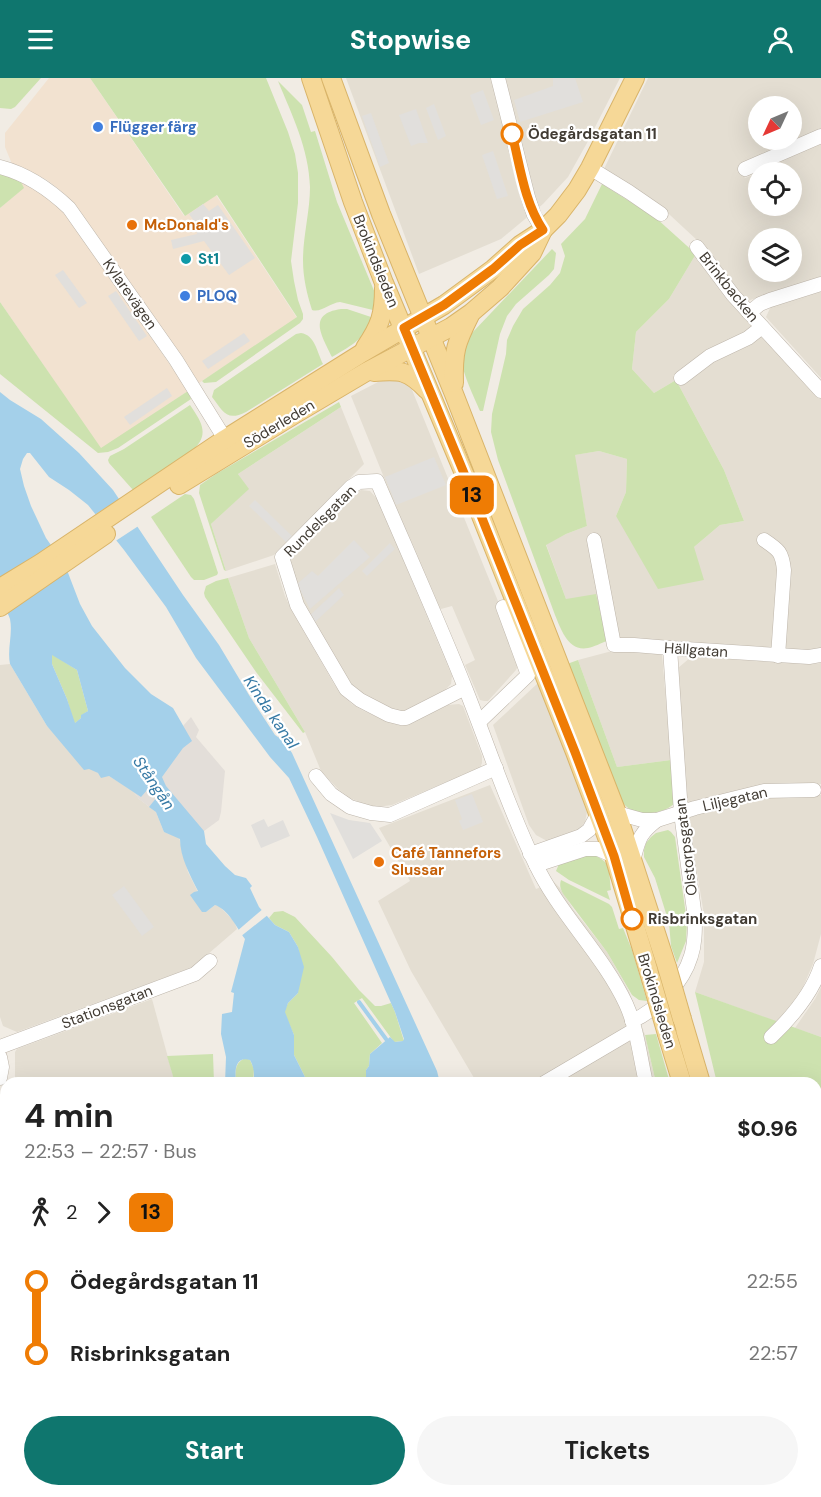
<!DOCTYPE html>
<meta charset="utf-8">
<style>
:root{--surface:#fff;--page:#f6f6f6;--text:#222;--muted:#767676;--accent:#0f766e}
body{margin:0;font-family:"DM Sans",sans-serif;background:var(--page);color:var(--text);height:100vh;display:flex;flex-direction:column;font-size:22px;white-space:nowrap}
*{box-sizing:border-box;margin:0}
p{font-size:20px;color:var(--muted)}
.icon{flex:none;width:33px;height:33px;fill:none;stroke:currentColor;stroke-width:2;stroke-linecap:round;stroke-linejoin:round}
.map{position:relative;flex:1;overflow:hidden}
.panel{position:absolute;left:0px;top:999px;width:822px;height:420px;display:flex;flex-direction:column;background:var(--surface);border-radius:18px 18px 0 0;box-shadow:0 6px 24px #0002}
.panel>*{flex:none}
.badge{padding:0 12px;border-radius:9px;font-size:21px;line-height:39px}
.needle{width:39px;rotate:226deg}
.controls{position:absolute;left:748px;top:18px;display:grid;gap:12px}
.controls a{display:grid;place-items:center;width:54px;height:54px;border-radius:50%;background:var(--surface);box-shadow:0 6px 24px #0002;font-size:30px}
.map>.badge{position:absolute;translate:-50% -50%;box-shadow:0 0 0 3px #fff}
.legs{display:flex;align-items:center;gap:9px;height:66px;padding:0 24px;font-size:20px}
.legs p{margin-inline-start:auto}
.summary{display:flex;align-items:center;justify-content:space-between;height:102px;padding:0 24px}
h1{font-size:33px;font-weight:700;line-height:45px}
.cta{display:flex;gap:12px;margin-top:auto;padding:12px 24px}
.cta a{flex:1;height:69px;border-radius:36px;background:var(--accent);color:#fff;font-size:24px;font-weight:700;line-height:69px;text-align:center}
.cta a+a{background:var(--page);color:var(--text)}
ul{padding:0 24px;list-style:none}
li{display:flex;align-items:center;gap:21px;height:72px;font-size:22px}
li i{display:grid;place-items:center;width:9px;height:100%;margin:0 8px;background:currentColor}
li i::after{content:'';width:15px;height:15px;margin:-8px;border:4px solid;border-radius:50%;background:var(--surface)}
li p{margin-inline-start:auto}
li:first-child i{background:linear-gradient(#0000 50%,currentColor 0)}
li:last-child i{background:linear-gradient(currentColor 50%,#0000 0)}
header{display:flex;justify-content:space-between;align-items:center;height:78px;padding:0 24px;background:var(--accent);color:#fff;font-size:27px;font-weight:700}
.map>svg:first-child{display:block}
</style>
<header><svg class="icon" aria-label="menu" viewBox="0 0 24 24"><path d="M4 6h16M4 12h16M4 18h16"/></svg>Stopwise<svg class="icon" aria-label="person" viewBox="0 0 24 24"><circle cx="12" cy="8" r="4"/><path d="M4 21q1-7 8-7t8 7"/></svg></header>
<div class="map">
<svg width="821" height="1419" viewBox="0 0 821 1419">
<rect width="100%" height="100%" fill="#f1ece4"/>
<g fill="#e4ded2" fill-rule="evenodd">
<path d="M346,0H620L587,65L568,99L543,126L501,161L419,196Z"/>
<path d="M648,0H821V54L741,93L745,100L756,96L788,77L821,63V200L744,224L698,163L657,125L603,93ZM759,28H792V62H759ZM759,94H792V128H759ZM759,160H792V194H759Z"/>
<path d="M696,176L736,230L766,264L821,320V571L808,574L607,563L566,521L546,466L566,456L587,448L574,377L599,373L627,381L626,414L616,438L694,469L720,447L744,443L724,392L676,302L654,315L632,291L636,254L669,221Z"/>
<path d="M821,213V300L766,239L771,228Z"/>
<path d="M389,301L410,307L500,528L519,585L516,592L488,623H484L480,622L465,587L475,582L452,528L441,531L438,530L434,523L351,318L378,304Z"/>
<path d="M341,329L364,386L274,477L226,493L211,446L248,411L238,396Z"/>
<path d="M361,412L370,413L378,422L452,598L451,606L443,614L412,631L403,633H395L383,628L357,612L351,607L305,531L288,482L356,415Z"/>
<path d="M275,486L285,518L292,533L334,606L343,618L352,626L362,632L383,642L402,648L408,646L447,627L459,626L463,628L482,678V685L480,690L392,727L377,729L366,727L350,720L338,711L321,693L305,654L249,560L228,500Z"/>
<path d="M612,573L662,576L671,682L617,689L578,582Z"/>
<path d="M691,579L809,586L821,585V706L777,707L687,729L678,590Z"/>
<path d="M10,586L47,648L89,690L98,695L109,698L133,713L139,721L156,734L164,754L179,759L188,794L198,814L206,834L215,827L219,828L234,843L237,851L193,889L17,954L3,948L0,939V587Z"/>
<path d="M538,605L557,650L587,734L585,744L576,755L547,763L536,757L529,747L493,647Z"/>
<path d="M490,707L536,811L554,804L560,810L573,831L607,874L629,913L645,957L656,1005H477L411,893L378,823L410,803L379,750Z"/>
<path d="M781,717H821V856L813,886L800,916L780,945L695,914L704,884V837L688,738Z"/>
<path d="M821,909V959L795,950L815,921Z"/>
<path d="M152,921L175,1005H15V974L17,971Z"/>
<path d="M816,1336L821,1340V1419H518L516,1413H816Z"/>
<path d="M193,1413H295L297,1419H192Z"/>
</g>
<g fill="#f2e2d0">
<path d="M49,0H90L184,138L216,117L297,240L199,305L75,127L61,113L47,102L12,86L5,69V55Z"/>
<path d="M20,102L51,121L64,134L78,153L188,313L101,371L0,224V130L23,110Z"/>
</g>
<path fill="#e3ded9" d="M191,639L199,652L196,659L225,693L221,734L219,742L204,753L179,759L164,754L156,734L139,721L133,713L187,657L183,648Z"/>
<path fill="#e9e0cf" d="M32,1413H173L172,1419H32Z"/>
<g fill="#cde2af">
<path d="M0,0H41L15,29L11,31L0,30Z"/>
<path d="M90,0H266L288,54L295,76L298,95V125L291,183L294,203L298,222L303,236V241L300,245L216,304L204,305L202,303L297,239L217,117L185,138Z"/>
<path d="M278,3L302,27L311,54L315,53L337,124L375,215L377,223V233L340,224C330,225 321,235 312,232C307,216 303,200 303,182C303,158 310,133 310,109C309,71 292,37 278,3Z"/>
<path d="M0,96L20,102L24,110L0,130Z"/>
<path d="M602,106L656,140L696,176L669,221L636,254L632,291L654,315L676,302L724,392L744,443L720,447L694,469L704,502L658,511L616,438L626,414L627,381L599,373L575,377L587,448L566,456L546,467L566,521L596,516L607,563C601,565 594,569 588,570C568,574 561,551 555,537L498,382L491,354L492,336L506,276L507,262L513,248L523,231L550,207L560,195L565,178L561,166L585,141Z"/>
<path d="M552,171L556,175L554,191L549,197L516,226L507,238L500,256L483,333H480C474,318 458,288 462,273C464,267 468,261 471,256Z"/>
<path d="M0,224L101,370L188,313L191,321L118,370L108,374L98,375L0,296Z"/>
<path d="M341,231H347L374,240C361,263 354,266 332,279C323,259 306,236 341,231Z"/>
<path d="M301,255C315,257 317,274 323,286L246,334C226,344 223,333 212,319L214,312L296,256Z"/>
<path d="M339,324L341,329L238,396L249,411L211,446L226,493L224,492L199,415L200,407L216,396Z"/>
<path d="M190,327C200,342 210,355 195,370L133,412L109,385L108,382L110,378L124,371Z"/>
<path d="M185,416L191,417L194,421L218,495L217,497L204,502H194L191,499L151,439Z"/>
<path d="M228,500L249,560L305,654L303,655L256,594L205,519L204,515L206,508L216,503Z"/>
<path d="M52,576L77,592L88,633L82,637L81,640L74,646L67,621L52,586Z"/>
<path d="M578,582L617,689L671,682L674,726C663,735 646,738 632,732C628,731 624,726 621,723L567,586Z"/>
<path d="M668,752L671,754L675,759L687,844L686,863L677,885L671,868L669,845L655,800L644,779V772L646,765L651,759L656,755Z"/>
<path d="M587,774C612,784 608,787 611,812L607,813L610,822L569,802L556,793L559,786Z"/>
<path d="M561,802L609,826L612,829L619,851L623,850L632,872L647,923L639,922L632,917L607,874L564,817C561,812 559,808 561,802Z"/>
<path d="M283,833L295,839L332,879L359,912L375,928H381L391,925L395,934L404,963L394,964L362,920L354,925L382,965L370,976L369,988L366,992V1005H308L294,977V957L284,934L288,925L298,915L299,876L298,869L289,854L275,847L269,840L274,834Z"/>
<path d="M695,914L821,959V1222L816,1214V1005H717Z"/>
<path d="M656,956L670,1005H656L645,957Z"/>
<path d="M213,976L214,1005H175L167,978Z"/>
<path d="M246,980L250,982L254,991L253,1005H236C235,995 234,984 246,980Z"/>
</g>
<g fill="#e1dfdc">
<path d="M553,0H575L583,24L520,44L514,22L553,8Z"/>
<path d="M483,12L494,42L481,47L470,17Z"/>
<path d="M434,26L446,58L438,62L426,30Z"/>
<path d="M416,31L428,65H419L411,68L399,37Z"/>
<path d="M371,35L389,85L380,89L362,38Z"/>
<path d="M493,73L508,118L497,121L482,77Z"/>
<path d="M203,126L209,133L218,127L255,180L229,197L204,163L173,171L171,162L197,156L194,143L189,136Z"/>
<path d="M63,192L87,225L79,230L55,197Z"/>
<path d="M116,213L147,258L139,263L108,218Z"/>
<path d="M244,255L250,263L208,291L202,283Z"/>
<path d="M167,310L172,318L130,347L124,339Z"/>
<path d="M434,379L446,407L396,427L385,399Z"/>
<path d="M255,422L293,459L287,465L249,428Z"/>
<path d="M354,462L370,479L310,531L297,506L312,493L318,498Z"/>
<path d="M390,465L395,471L367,498L362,493Z"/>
<path d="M339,510L344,517L314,545L308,539Z"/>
<path d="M472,716L483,744L463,752L459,743L462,741L455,722Z"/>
<path d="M330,735L349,742L370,745L382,763L353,781Z"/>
<path d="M264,741L268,749L283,742L290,758L261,770L251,747Z"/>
<path d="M124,808L154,849L142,858L112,817Z"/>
</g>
<g fill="#a4d0ea" fill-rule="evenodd">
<path d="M0,314L10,322L41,341L79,375L113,412L183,517L219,567L249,617L275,657L284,663L292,675L437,993L440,1005H366V992L369,988L370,976L390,959L395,964L403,963L404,961L395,934L317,759L289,700L270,679L196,580L166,529L124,472L88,427L69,412L49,399L30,375H27L23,381L20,391L24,408L31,428L46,460L65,487L80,526L92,548L125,590L151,616L173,630L192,663L183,670L162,699L166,708L204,753L206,766L225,788L235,797L246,800L252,808L250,810L259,829L275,847L289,854L298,869L304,889L298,915L288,925L285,934L294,957V977L308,1005H253C255,997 254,989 250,982C234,978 235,994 236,1005H225L226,979L221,956L222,936L232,934L234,915L231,914L245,861C236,849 229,832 215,827L206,834H202L190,817L194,814L198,813C190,797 180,779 180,761L164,754L156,734L149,729L157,719L148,711L141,719L109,698L101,700L98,695L89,691L84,692L47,648L10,586C7,571 13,556 10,541C8,534 3,529 0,523ZM52,577L77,592L88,633L81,637V640L75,645L67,621L52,586Z"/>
<path d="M316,1413H482L484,1419H318Z"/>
</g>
<g fill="#f1ece4">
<path d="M121,420L140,447L114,464L93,438Z"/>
<path d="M264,830L269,836L240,859L236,854Z"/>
</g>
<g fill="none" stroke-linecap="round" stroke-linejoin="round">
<path stroke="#a4d0ea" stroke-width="4" d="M359,924L386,961"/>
<g stroke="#beb6ab" stroke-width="15">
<g id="minor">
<path d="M498,0L528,119L534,137L543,152"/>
<path d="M0,89C27,96 49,111 69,130L176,282L230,369"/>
<path d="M590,90L629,114L661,136"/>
<path d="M745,91L821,58"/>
<path d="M697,169L733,217L821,313"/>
<path d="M749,235L760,226L770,222L821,206"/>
<path d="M681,300L710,278L748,260L762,249"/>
<path d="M594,462L614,567H634L670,570L809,579L821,577"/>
<path d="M764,462C779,472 782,474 784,492L778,578"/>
<path d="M465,610L406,640H401L389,637L360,622L346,611L301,534L297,527L282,479L351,409L359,404L377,403C407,473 438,542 466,612C489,670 508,729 535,785C559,836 602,875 626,926C637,950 640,979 646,1005"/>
<path d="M479,644L528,597L503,529"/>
<path d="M316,698L331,716L350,729L371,735L390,737L496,690"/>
<path d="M617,735L642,742H657L695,730L764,713L814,712"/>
<path d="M530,776L581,758L589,752L598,736"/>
<path d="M633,783C639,761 639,756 657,742"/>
<path d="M536,787L585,771H598L614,778"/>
<path d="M632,943C657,932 683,905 691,878C695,866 695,853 695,840L681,735L670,570"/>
<path d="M771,959C792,939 812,916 821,888"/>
<path d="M0,969L195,896L210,883"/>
<path d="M0,979L2,989L0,1000"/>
<path d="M544,1005L634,952"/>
<path d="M0,1151L6,1150"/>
<path d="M816,1327L821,1331"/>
<path d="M0,1351H6"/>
<path d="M608,1413L609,1419"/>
<path d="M776,1413L777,1419"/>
<path d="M184,1419V1413"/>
</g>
</g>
<g stroke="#d9b469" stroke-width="20">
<g id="major">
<path d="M311,0L353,124L384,205L466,400L575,674L614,778L651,901"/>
<path d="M331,0L381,136L454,316L617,735L667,889"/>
<path d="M365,270C380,248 384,237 384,210"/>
<path d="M374,294C400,292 408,292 427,312"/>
<path d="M454,305C453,273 456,265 470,237"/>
<path d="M179,407L295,336L366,294L451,249L471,235L500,210L532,175L543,152"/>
<path d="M0,510L41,485L225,361L362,275L444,227L493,191L520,167L543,152L558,137L577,112L590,90L635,0"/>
<path d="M0,529L106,456"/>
<path d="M682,941L701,1005"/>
<path d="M667,956L682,1005"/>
<path d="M0,1092L6,1113"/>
<path d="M816,1235L821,1243"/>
<path d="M816,1268L821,1275"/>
<path d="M12,1419V1413"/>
</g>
</g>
<use href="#minor" stroke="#fff" stroke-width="14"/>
<use href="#major" stroke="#f6d897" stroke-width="18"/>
<g stroke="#d9b469" stroke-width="20" stroke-linecap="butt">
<g id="major-bridge">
<path d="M667,889L682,941"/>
<path d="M651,901L667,956"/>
</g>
</g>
<use href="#major-bridge" stroke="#f6d897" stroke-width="18"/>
</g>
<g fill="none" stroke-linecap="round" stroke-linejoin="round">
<g stroke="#fff" stroke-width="14">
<path id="line-1" d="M512,56C520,87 524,124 543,152L520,167L493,191L444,227L404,250L466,400L575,674L614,778L632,841"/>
</g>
<use href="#line-1" stroke="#ef7c04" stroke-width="9"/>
</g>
<g fill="#3f7fe0" stroke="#fff" stroke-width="2">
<circle cx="98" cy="49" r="6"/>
<circle cx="185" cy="218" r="6"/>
</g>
<g fill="#fff" stroke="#ef7c04" stroke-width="3">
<circle cx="512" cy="56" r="10"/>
<circle cx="632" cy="841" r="10"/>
</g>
<g fill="#e8710a" stroke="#fff" stroke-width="2">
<circle cx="132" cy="147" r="6"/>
<circle cx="379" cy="784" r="6"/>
</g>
<circle fill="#0f9aa8" stroke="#fff" stroke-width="2" cx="186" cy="181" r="6"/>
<g text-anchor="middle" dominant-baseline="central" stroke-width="4.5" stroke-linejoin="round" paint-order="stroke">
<g font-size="15" font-weight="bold" fill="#366cbe" stroke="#fff" text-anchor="start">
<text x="110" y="49">Flügger färg</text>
<text x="197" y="218">PLOQ</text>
</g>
<g font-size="15" font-weight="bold" fill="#423c34" stroke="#fff" text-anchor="start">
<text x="528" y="56">Ödegårdsgatan 11</text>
<text x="648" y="841">Risbrinksgatan</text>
</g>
<g font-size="15" font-weight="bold" fill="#c56008" stroke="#fff" text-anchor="start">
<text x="144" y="147">McDonald's</text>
<text x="391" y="775">Café Tannefors<tspan x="391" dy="17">Slussar</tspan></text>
</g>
<g font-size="15" font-weight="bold" fill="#0d838f" stroke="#fff" text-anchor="start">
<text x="198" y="181">St1</text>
</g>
<g font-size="15" fill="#423c34" stroke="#fff">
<text transform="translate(376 183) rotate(68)">Brokindsleden</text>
<text transform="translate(729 209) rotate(51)">Brinkbacken</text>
<text transform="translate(130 216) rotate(55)">Kylarevägen</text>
<text transform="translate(279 346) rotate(-31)">Söderleden</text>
<text transform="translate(320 443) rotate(-45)">Rundelsgatan</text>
<text transform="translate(696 572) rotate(4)">Hällgatan</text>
<text transform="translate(735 721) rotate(-13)">Liljegatan</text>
<text transform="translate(686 769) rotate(-97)">Olstorpsgatan</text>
<text transform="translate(657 923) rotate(73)">Brokindsleden</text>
<text transform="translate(107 929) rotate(-21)">Stationsgatan</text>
</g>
<g font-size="16" font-style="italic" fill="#377aa5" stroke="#fff">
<text transform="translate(271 634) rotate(56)">Kinda kanal</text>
<text transform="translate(154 705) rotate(56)">Stångån</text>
</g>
</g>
</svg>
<div class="controls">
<a><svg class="needle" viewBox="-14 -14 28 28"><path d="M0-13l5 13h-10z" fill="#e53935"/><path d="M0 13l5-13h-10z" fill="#767676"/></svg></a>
<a><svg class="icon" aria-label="locate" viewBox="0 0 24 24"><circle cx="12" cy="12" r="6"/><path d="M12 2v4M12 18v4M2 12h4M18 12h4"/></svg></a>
<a><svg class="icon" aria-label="layers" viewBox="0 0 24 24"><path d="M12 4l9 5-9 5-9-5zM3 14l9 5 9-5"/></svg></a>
</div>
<b class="badge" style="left:472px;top:417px;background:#ef7c04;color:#111">13</b>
<section class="panel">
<div class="summary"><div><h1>4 min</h1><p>22:53 – 22:57 · Bus</p></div><b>$0.96</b></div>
<div class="legs"><svg class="icon" aria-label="walk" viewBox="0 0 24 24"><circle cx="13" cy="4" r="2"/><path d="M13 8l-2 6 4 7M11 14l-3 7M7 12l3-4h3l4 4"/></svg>2<svg class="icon" aria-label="forward" viewBox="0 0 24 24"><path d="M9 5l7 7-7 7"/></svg><b class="badge" style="background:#ef7c04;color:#111">13</b></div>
<ul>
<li><i style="color:#ef7c04"></i><b>Ödegårdsgatan 11</b><p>22:55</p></li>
<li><i style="color:#ef7c04"></i><b>Risbrinksgatan</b><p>22:57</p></li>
</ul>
<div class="cta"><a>Start</a><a>Tickets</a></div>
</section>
</div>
